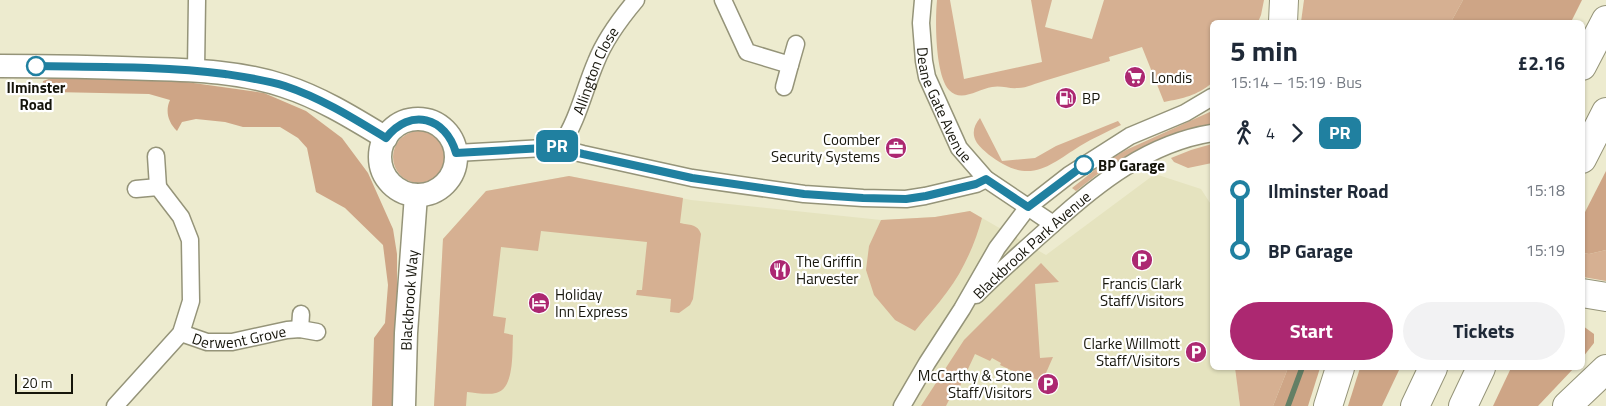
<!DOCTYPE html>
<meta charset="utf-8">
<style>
:root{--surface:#fff;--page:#f2f2f3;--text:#1f2937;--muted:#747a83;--accent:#ac2871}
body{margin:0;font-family:"Titillium Web",sans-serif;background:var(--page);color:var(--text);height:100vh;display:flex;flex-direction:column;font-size:19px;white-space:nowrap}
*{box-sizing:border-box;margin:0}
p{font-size:16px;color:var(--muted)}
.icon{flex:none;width:28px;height:28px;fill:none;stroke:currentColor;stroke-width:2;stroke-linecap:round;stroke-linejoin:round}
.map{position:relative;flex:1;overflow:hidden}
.drawer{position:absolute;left:1210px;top:20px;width:375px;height:350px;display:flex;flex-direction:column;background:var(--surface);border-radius:8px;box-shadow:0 1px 4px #0004}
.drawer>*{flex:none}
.badge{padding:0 10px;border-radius:8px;font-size:18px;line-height:32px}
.scale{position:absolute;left:15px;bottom:12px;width:58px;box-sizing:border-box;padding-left:5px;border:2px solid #16150b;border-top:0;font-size:14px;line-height:18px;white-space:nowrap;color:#16150b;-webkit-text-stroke:4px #fff;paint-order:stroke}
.map>.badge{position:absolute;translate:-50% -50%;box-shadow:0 0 0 2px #fff}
.legs{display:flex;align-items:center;gap:8px;height:55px;padding:0 20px;font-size:16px}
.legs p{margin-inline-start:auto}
.overview{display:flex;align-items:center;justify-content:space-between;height:85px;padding:0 20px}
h1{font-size:28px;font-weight:700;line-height:38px}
.button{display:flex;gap:10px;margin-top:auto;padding:10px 20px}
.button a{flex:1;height:58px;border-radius:30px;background:var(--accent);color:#fff;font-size:20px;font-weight:700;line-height:58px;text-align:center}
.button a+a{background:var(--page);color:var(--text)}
ul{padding:0 20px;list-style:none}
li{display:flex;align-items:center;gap:18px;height:60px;font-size:19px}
li i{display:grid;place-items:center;width:8px;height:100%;margin:0 6px;background:currentColor}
li i::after{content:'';width:12px;height:12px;margin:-6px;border:4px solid;border-radius:50%;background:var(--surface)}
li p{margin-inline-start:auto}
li:first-child i{background:linear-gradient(#0000 50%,currentColor 0)}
li:last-child i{background:linear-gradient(currentColor 50%,#0000 0)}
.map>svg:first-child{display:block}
</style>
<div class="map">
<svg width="1606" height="406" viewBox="0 0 1606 406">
<rect width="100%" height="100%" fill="#edebcf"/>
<path fill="#e5e3bf" d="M1155,174L1201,189L1212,206V368H1235L1240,406H434L443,239L486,191L569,176L691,200L881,220L935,217L970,211L1046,255Z"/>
<g fill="#d6b092">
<path d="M937,0H950L964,79L1042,62L1031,0H1052L1045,27L1092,39L1104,0H1264L1261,15L1258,22H1212V83C1196,96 1184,98 1164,102L1142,47L1109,57L1110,61C1088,68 1066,74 1044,81C1036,83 1027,88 1018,88C1009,89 1001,85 992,87C978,89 961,103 949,90C935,75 935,20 937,0Z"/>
<path d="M1304,0H1463L1451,22H1301Z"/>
<path d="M1212,111V127L1185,130L1128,155L1099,173L1076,191L1072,188L1101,165L1126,150Z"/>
<path d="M980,118L1002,161L1035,158L1056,146L1118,121L1121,125C1107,132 1093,138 1080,146C1054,162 1035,182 1003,164C994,159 983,151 977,143C971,134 974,125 980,118Z"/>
<circle cx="419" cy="157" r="26"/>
<path d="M1212,144V163L1188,168L1174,162L1171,158L1191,150Z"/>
<path d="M569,176L683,198L680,223C689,225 698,224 701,234L693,299L690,305L679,313L670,312L671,299L636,295L637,290H642L647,242L541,231L538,251L501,247L493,316L506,318L504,333L513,335C512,350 515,389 496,393C488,395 476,393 467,392L466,406H434L443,239L486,191Z"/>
<path d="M970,211L982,218C975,244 963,271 947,292C937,306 925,318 915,331L895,320L874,295L866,270L869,246L881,220L935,217Z"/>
<path d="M1606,250V281L1583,277L1582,253L1589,254Z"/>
<path d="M1041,263L1059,282L1035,284L1040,358L1053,357L1042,382L1020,372L1019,374L1000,365L1001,363L992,358L990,361L975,354L954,399L950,398L946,406H921L964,340Z"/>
<path d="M1235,368H1288L1273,406H1240Z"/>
</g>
<g fill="#cea586">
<path d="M1463,0H1582L1571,22H1451Z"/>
<path d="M54,77L172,80L264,93L306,111L342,138L368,173L393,229L397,254V317L393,406H372L374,338L385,323L388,285L383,245L345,208L316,192L307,148L298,138L280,127H243L225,122L196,119L182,122L177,131C168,122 165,111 170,100L149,94L53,92L42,87L43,81Z"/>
<path d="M1606,171V250L1589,254L1583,253V216Z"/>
<path d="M1583,326L1594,334V343L1583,357Z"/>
<path d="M1288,368H1320L1308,406H1273Z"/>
<path d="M1360,368H1400L1382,406H1348Z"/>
<path d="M1511,368H1574L1538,406H1493Z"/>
</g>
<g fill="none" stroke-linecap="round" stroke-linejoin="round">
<path stroke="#647f65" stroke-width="5.5" d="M1288,406L1302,368"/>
<g stroke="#959479" stroke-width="19">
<g id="street">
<path d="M723,0L747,52L790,65L796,44"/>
<path id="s1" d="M923,0L921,23L924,61L927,77L959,148L986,179L1053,224"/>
<path d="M196,70L197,0"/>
<path d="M784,87L790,65"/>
<path id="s2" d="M561,145C578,120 584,90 596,62C605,39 620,19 636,0"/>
<path d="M456,153L544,148L561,145L571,151L583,154L692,178L804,194L863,198L906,199L925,196L976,184L986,179"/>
<path d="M156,156L158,187"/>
<path id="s3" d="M976,295C1000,271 1026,248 1052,225C1098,183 1149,143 1212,133"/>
<path d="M300,329L301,314"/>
<path id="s4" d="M181,333L207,342H232L287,330L300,329L317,332"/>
<path d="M115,406L181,333L191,301L190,240L181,217L158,187L136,189"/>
<path d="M902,406L927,363L962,309L997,248L1028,207L1069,175L1130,136L1185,113L1212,97"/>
</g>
</g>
<g stroke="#959479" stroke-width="25">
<g id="secondary">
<path d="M0,66C51,66 102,67 152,69C196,70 242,72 284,86C321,98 353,118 386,138"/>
<circle cx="418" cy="157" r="38"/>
<path id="s5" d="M404,406L406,333L416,195"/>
</g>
</g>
<g stroke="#959479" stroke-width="30">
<g id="highway">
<path d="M1283,22L1284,0"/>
<path d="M1582,66L1606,20"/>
<path d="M1582,159L1606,112"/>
<path d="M1582,293L1606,297"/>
<path d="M1328,406L1340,368"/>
<path d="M1415,406L1433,368"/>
<path d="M1463,406L1481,368"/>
<path d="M1567,406L1606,369"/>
</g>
</g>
<use href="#street" stroke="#fff" stroke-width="16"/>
<use href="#secondary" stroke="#fff" stroke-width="22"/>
<use href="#highway" stroke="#fff" stroke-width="28"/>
</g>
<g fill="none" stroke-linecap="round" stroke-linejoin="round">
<g stroke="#fff" stroke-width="11">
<path id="line-1" d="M36,66C99,67 163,66 225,74C245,77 266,80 285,86C321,98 353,118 386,138C410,107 446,117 456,153L544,148L561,145L571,151L583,154L692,178L804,194L863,198L906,199L926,196L976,184L986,179L1028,207L1084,165"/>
</g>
<use href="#line-1" stroke="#2080a0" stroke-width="8"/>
</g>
<defs>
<g id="supermarket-disc" transform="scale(1.125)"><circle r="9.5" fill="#ac2871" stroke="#fff"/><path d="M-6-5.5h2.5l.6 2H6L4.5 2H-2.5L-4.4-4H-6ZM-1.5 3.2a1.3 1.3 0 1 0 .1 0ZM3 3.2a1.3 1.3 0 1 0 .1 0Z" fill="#fff"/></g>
<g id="fuel-disc" transform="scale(1.125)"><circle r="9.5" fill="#ac2871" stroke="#fff"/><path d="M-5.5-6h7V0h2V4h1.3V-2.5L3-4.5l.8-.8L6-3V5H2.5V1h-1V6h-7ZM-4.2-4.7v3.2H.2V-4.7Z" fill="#fff"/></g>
<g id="office-disc" transform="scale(1.125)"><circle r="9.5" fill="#ac2871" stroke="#fff"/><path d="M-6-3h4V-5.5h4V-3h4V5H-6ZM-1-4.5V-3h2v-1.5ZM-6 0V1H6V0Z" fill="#fff"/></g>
<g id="parking-disc" transform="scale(1.125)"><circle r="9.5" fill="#ac2871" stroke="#fff"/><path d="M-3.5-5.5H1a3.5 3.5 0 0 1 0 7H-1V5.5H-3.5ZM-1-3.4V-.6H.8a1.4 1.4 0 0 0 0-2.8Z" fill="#fff"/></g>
<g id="restaurant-disc" transform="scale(1.125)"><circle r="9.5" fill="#ac2871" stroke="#fff"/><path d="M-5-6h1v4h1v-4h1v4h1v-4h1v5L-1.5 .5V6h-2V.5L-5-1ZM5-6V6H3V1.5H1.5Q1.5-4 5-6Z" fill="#fff"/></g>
<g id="hotel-disc" transform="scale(1.125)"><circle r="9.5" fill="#ac2871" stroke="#fff"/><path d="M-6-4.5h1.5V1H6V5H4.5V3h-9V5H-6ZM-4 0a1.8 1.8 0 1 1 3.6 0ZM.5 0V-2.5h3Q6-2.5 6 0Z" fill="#fff"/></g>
</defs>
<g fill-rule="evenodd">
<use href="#supermarket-disc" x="1135" y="77"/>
<use href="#fuel-disc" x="1066" y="98"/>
<use href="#office-disc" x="896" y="148"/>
<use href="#parking-disc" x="1142" y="260"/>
<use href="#restaurant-disc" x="780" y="270"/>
<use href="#hotel-disc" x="539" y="303"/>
<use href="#parking-disc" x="1196" y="352"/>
<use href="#parking-disc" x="1048" y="384"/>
</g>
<g fill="#fff" stroke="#2080a0" stroke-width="2.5">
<circle cx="36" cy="66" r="9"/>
<circle cx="1084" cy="165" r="9"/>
</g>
<g text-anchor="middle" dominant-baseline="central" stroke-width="4.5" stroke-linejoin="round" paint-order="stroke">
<g font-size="15" fill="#16150b" stroke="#fff">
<text stroke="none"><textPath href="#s2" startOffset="82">Allington Close</textPath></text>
<text stroke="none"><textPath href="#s1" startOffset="109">Deane Gate Avenue</textPath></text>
<text stroke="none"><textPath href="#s3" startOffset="75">Blackbrook Park Avenue</textPath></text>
<text stroke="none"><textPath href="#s5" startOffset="106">Blackbrook Way</textPath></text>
<text stroke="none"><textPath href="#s4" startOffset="60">Derwent Grove</textPath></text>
</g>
<g font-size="15" fill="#16150b" stroke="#fff" text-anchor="start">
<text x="1151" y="77">Londis</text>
<text x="1082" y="98">BP</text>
<text x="880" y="139" text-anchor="end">Coomber<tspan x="880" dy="17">Security Systems</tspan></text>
<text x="796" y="261">The Griffin<tspan x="796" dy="17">Harvester</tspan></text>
<text x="1142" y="283" text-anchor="middle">Francis Clark<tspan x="1142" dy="17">Staff/Visitors</tspan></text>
<text x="555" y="294">Holiday<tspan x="555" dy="17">Inn Express</tspan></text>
<text x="1180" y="343" text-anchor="end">Clarke Willmott<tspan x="1180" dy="17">Staff/Visitors</tspan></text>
<text x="1032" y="375" text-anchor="end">McCarthy &amp; Stone<tspan x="1032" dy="17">Staff/Visitors</tspan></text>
</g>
<g font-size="15" font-weight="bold" fill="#16150b" stroke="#fff">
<text x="36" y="87">Ilminster<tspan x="36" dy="17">Road</tspan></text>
<text x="1098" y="165" text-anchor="start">BP Garage</text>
</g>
</g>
</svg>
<div class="scale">20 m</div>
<b class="badge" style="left:557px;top:146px;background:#2080a0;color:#fff">PR</b>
<section class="drawer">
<div class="overview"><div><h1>5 min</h1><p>15:14 – 15:19 · Bus</p></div><b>£2.16</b></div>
<div class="legs"><svg class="icon" aria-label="walk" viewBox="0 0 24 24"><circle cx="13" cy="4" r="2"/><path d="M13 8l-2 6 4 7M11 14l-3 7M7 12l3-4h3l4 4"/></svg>4<svg class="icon" aria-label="forward" viewBox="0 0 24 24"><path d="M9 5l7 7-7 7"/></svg><b class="badge" style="background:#2080a0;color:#fff">PR</b></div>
<ul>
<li><i style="color:#2080a0"></i><b>Ilminster Road</b><p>15:18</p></li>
<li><i style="color:#2080a0"></i><b>BP Garage</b><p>15:19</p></li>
</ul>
<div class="button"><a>Start</a><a>Tickets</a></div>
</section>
</div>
